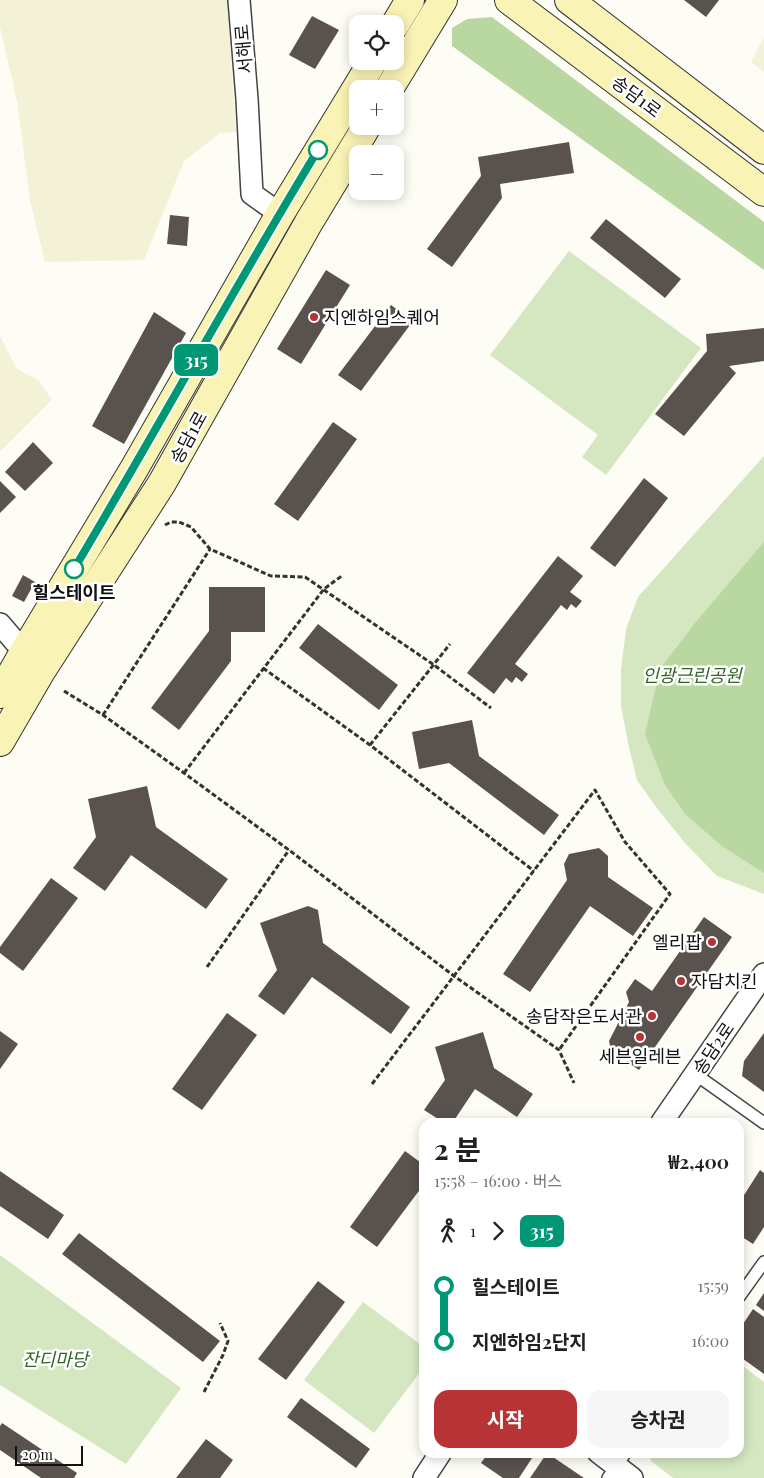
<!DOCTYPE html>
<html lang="ko">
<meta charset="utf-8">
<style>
:root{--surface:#fff;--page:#f6f6f6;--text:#202124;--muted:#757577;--accent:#b73335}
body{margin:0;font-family:"Playfair Display","Noto Sans KR",serif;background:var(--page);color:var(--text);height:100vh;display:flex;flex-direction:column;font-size:19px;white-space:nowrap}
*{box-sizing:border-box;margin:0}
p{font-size:16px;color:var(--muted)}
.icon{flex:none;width:28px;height:28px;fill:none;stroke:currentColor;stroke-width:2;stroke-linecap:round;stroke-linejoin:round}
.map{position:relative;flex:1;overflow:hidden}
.side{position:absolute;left:419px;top:1118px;width:325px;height:340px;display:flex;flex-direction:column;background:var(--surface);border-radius:15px;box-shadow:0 2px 12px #0003}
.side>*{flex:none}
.badge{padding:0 10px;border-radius:8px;font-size:18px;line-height:32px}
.fabs{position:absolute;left:349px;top:15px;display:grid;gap:10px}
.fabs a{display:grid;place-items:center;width:55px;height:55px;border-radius:10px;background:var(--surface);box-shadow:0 2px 12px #0003;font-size:25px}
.scale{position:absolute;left:15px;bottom:12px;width:68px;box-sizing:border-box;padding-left:5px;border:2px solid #111;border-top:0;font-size:14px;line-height:18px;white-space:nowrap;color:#111;-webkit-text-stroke:4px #fff;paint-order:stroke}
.map>.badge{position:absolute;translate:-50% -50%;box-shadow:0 0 0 2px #fff}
.legs{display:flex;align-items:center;gap:8px;height:55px;padding:0 15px;font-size:16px}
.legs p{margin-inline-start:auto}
.headline{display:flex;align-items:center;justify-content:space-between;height:85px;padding:0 15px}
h1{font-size:28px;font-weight:700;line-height:38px}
.cta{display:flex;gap:10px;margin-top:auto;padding:10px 15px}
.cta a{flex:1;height:58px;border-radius:15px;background:var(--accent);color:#fff;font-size:20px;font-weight:700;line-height:58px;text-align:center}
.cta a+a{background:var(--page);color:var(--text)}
ul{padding:0 15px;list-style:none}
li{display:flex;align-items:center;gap:18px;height:55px;font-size:19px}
li i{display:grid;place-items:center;width:8px;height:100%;margin:0 6px;background:currentColor}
li i::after{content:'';width:12px;height:12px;margin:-6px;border:4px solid;border-radius:50%;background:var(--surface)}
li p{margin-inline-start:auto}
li:first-child i{background:linear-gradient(#0000 50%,currentColor 0)}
li:last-child i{background:linear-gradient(currentColor 50%,#0000 0)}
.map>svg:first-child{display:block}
</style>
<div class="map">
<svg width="764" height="1478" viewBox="0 0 764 1478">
<rect width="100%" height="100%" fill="#fefdf5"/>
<g fill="#f3f2d6">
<path d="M0,0H227L236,132L220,133L184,161L144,260L45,262L30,200L17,101L0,27Z"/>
<path d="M764,37V72L751,62Z"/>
<path d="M0,336L17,369L38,380L52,400L0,452Z"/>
</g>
<g fill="#d4e7c0">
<path d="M569,251L701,348L606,475L582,457L598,435L490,355Z"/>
<path d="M764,456V894L717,876L685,843L656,807L637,780L628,743L621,706V670L626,629L638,597Z"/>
<path d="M0,1255L181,1388L126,1464L0,1385Z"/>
<path d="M363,1302L424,1347V1367L374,1433L304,1380Z"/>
<path d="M739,1363L764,1382V1478H673L651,1461L650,1453L739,1452Z"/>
</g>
<g fill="#b8d7a1">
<path d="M492,17L764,222V270L452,46V28L467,19Z"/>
<path d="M764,542V873L722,846L685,814L665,785L645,734L660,669L695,623Z"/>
</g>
<g fill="#59524e">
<path d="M684,0H719L706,17Z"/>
<path d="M312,16L339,30L315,69L289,55Z"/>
<path d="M569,142L574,173L500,184L502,198L452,267L427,249L481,176L478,157Z"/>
<path d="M170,215L189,217L187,246L167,244Z"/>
<path d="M606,219L681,279L665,298L590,238Z"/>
<path d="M326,270L350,285L301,364L277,349Z"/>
<path d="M391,305L413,321L361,391L338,375Z"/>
<path d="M154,312L186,333L124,444L92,426Z"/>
<path d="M764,328V361L729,366L736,373L684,436L655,414L707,351L706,334Z"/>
<path d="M333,422L357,439L298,521L274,504Z"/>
<path d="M33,442L53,463L25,491L5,472Z"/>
<path d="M644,478L668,498L615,567L590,548Z"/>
<path d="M0,481L16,497L0,513Z"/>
<path d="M558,556L583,576L570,592L582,601L576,608L571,604L567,610L561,605L515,664L528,674L522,682L516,677L512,683L506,678L494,694L467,673Z"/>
<path d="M23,575L35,582L24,602L12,596Z"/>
<path d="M209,587H265V632H231V661L179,730L151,708L209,631Z"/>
<path d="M318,624L398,685L379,710L299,648Z"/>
<path d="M472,720L479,756L559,815L544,835L449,763L419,769L412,732Z"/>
<path d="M147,786L156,827L228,879L206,909L131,855L105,891L73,868L96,837L88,799Z"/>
<path d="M599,848L608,856V877L653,908L633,936L590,906L530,992L503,974L567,880L564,864L569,854Z"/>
<path d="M51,878L78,898L23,971L0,953V947Z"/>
<path d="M308,906L318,910L323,943L410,1007L391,1034L312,977L284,1015L258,996L277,970L260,923Z"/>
<path d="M704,917L732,937L639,1070L611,1051L609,1041L629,1002L626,992L635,979L652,991Z"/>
<path d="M227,1013L257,1035L202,1110L172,1089Z"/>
<path d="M0,1031L18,1044L0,1069Z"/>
<path d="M483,1032L494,1068L533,1094L517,1117L475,1089L453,1122H443L424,1110L445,1080L435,1047Z"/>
<path d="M764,1033V1092L742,1076L744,1061Z"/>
<path d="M405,1151L424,1165V1184L377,1247L350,1227Z"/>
<path d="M760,1170L764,1173V1227L753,1244L739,1235V1203Z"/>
<path d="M0,1171L64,1215L48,1239L0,1206Z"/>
<path d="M79,1233L220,1341L203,1362L62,1254Z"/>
<path d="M318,1281L345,1302L286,1380L258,1359Z"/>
<path d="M764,1293V1311L756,1305Z"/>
<path d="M753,1309L764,1317V1374L739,1356V1330Z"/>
<path d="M301,1398L370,1449L356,1468L287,1417Z"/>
<path d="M2,1423L77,1473L74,1478H41L0,1450V1426Z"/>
<path d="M206,1439L233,1460L220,1478H176Z"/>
<path d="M489,1452H536L519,1478H503L481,1463Z"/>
<path d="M547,1453L584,1478H530Z"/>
</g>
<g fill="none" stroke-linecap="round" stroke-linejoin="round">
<g stroke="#444" stroke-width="14">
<g id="lane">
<path d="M695,1074L764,1123"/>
<path d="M739,1297L764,1262"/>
<path d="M608,1478L626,1452"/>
</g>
</g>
<g stroke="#444" stroke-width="24">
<g id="street">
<path d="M239,0L247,99L252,194L280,214"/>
<path d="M0,624L24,652"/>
<path d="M662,1122L764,974"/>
<path d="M598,1452L632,1478"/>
<path d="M424,1478L441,1452"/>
</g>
</g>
<g stroke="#333" stroke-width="30">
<g id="secondary">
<path d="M509,0L764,192"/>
<path d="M569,0L764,150"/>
<path d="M395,25L410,0"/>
<path d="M389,89L443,0"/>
<path d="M0,694L24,652L134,469L280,214L373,61"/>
<path d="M0,742L40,673L162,483L309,222L367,126"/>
</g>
</g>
<g stroke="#333" stroke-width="3" stroke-dasharray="5 2.5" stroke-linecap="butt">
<path d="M165,525L171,522H179L191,527L210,549L271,576L305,577L434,665L491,708"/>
<path d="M263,668L370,745L534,871"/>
<path d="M64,691L103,715L184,773L289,850L454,976L559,1050L574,1083"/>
<path d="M103,715L210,549"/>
<path d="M370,745L450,644"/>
<path d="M184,773L324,589L343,575"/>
<path d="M207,967L289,850"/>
<path d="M372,1084L595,790L625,842L670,894L559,1050"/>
<path d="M204,1392L223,1355L228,1341L220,1323"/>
</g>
<use href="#lane" stroke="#fff" stroke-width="11"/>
<use href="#street" stroke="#fff" stroke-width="21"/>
<use href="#secondary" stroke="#f9f3b6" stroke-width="28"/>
</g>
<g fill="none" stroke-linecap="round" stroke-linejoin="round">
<g stroke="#fff" stroke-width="11">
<path id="line-1" d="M74,569C157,430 234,288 318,150"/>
</g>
<use href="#line-1" stroke="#009775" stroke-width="8"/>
</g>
<g fill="#fff" stroke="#009775" stroke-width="2.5">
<circle cx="318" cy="150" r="9"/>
<circle cx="74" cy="569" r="9"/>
</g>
<g fill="#b73335" stroke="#fff" stroke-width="2">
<circle cx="314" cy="317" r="5"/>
<circle cx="712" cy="942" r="5"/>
<circle cx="681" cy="981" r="5"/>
<circle cx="652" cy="1016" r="5"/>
<circle cx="640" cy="1037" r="5"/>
</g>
<g text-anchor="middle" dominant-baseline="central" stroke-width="5" stroke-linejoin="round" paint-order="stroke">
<g font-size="18" fill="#111" stroke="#fff">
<text transform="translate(243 49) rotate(-95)">서해로</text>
<text transform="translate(637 96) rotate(37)">송담1로</text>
<text transform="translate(188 437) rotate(-61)">송담1로</text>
<text transform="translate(713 1048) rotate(-56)">송담2로</text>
</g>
<g font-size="18" fill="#111" stroke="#fff" text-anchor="start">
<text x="324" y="317">지엔하임스퀘어</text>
<text x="702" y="942" text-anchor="end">엘리팝</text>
<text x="691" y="981">자담치킨</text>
<text x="642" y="1016" text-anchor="end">송담작은도서관</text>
<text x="640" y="1056" text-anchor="middle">세븐일레븐</text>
</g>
<g font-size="18" font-weight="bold" fill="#111" stroke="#fff">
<text x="74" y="592">힐스테이트</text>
</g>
<g font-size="18" font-style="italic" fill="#316525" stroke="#fff">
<text x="692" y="675">인광근린공원</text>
<text x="55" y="1359">잔디마당</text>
</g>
</g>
</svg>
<div class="fabs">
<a><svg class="icon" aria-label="locate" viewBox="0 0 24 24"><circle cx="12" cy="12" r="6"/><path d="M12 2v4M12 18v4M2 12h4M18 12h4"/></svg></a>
<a>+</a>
<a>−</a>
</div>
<div class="scale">20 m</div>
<b class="badge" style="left:196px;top:360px;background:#009775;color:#fff">315</b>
<section class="side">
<div class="headline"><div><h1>2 분</h1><p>15:58 – 16:00 · 버스</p></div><b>₩2,400</b></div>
<div class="legs"><svg class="icon" aria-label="walk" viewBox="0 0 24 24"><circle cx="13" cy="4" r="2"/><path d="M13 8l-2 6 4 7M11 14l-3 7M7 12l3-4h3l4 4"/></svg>1<svg class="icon" aria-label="forward" viewBox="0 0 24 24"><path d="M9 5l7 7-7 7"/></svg><b class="badge" style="background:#009775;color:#fff">315</b></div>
<ul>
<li><i style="color:#009775"></i><b>힐스테이트</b><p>15:59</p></li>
<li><i style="color:#009775"></i><b>지엔하임2단지</b><p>16:00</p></li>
</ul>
<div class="cta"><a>시작</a><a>승차권</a></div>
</section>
</div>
